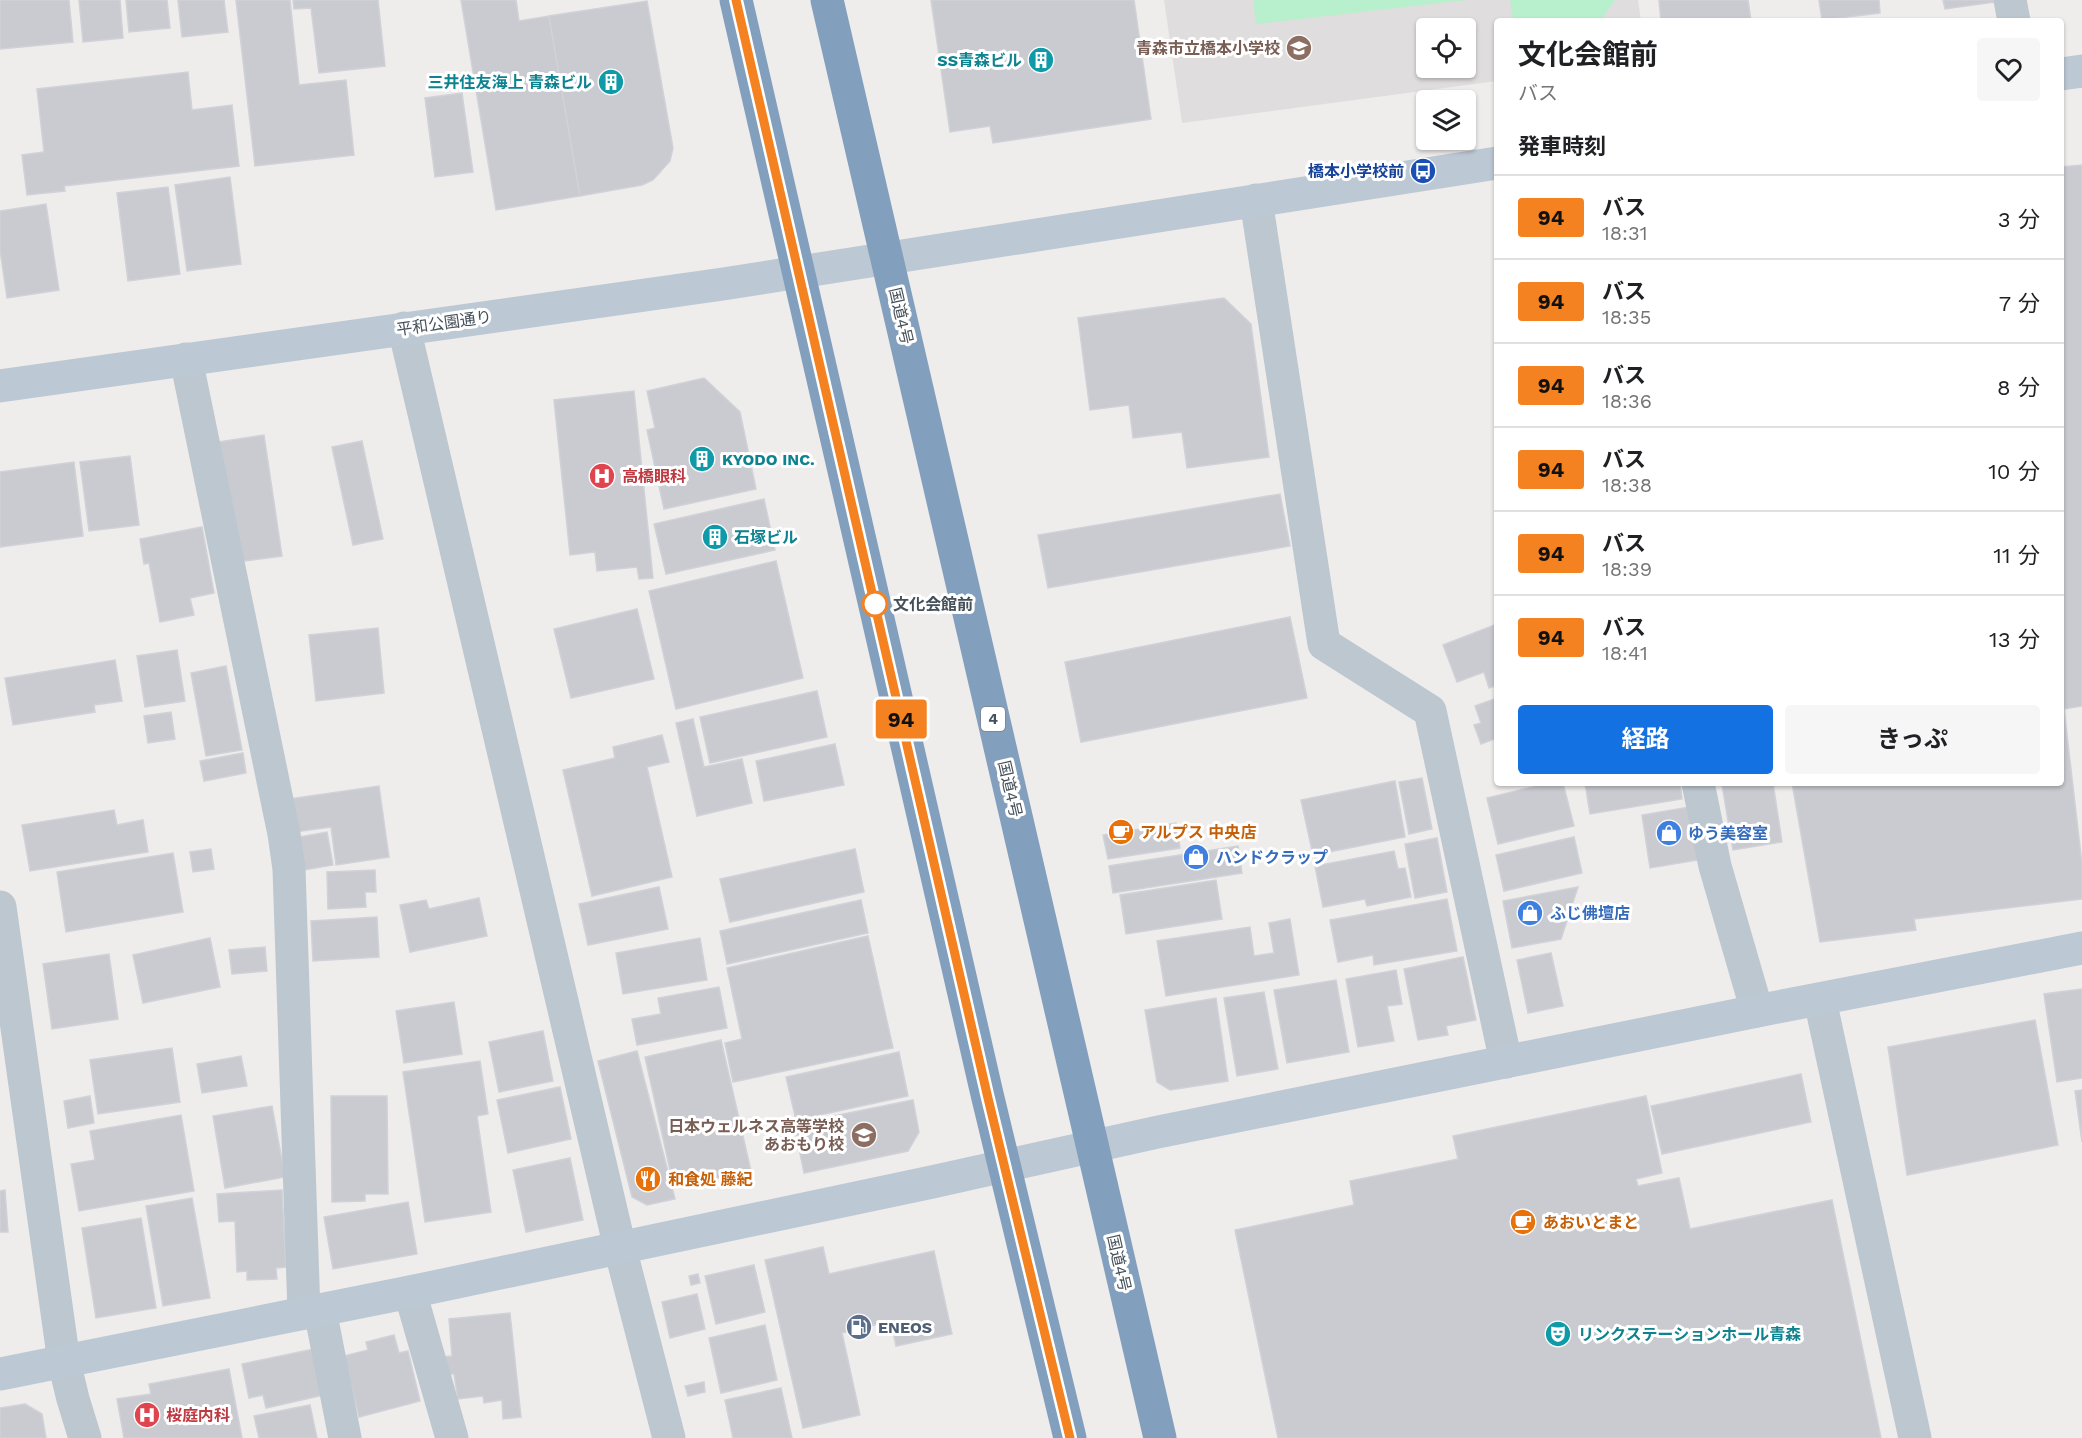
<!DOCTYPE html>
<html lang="ja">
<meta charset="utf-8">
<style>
:root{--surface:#fff;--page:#f6f6f6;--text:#202124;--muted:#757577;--line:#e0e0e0;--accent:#1471e1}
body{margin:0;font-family:"Work Sans","Noto Sans JP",sans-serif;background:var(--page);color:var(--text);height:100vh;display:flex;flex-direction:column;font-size:22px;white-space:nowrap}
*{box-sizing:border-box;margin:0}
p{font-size:20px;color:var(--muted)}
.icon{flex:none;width:33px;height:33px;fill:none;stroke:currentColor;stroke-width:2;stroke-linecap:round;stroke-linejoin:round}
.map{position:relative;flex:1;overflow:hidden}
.side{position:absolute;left:1494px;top:18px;width:570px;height:768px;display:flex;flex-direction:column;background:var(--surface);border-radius:6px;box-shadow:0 2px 4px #0004}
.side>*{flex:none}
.badge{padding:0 12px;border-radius:4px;font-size:21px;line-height:39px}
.buttons{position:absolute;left:1416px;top:18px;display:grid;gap:12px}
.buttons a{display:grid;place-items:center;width:60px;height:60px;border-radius:6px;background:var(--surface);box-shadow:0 2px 4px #0004;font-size:30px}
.map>.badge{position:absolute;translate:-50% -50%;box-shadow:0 0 0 3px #fff}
h2{padding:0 24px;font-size:22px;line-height:54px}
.round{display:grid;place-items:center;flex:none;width:63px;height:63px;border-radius:6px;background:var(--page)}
.overview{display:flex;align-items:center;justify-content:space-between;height:102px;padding:0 24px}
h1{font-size:28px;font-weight:700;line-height:45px}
.action{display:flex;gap:12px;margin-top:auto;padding:12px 24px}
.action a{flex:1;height:69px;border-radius:6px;background:var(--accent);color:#fff;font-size:24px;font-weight:700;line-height:69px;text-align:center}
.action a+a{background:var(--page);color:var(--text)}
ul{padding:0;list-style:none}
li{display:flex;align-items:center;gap:18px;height:84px;padding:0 24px;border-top:2px solid var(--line)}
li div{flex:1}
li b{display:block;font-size:22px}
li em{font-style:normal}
li .badge{min-width:66px;font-weight:700;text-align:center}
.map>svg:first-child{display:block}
</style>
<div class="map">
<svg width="2082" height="1438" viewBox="0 0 2082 1438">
<rect width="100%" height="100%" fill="#efecec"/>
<path fill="#e0ddde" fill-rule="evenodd" d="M1164,0H1638L1641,21H1497V81L1182,123ZM1426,28H1466V68H1426Z"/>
<g fill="#b8efcc">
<path d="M1253,0H1467L1256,24Z"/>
<path d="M1510,0H1615L1600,21H1513Z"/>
</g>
<g fill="#c9cbd1" stroke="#d0d2d8" stroke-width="1.5">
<path d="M0,0H69L73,42L0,49Z"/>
<path d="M79,0H120L123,38L83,42Z"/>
<path d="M126,0H167L170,28L129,32Z"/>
<path d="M178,0H224L228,32L182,37Z"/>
<path d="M236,0H290L299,85L346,80L354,155L255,166Z"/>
<path d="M293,0H378L385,66L319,73L311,8L294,9Z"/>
<path d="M461,0H516L519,21L549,16L580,196L496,210Z"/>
<path d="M931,0H1134L1151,119L993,143L990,126L950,132Z"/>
<path d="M1659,0H1748L1751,21H1661Z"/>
<path d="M1819,0H1879L1880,13L1822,20Z"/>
<path d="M1943,0H1994L1995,2L1945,9Z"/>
<path d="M647,1L673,148L670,161L653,180L642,185L580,196L549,16Z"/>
<path d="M188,72L192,110L232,105L239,166L64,186L65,191L27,195L22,155L44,152L37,89Z"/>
<path d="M462,93L473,172L435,177L425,98Z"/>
<path d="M2082,165V706L2064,709L2082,864V899L1914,919L1916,930L1820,942L1792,783H2061V167Z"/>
<path d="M230,177L241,264L187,271L175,185Z"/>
<path d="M168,187L180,274L128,281L117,193Z"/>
<path d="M46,204L59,290L7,298L0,250V211Z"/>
<path d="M1224,298L1251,324L1269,457L1187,468L1182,432L1133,438L1129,405L1090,410L1078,318Z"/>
<path d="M704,378L740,412L756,489L664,509L647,430L655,428L647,391Z"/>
<path d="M634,391L653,578L639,579L637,567L597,571L595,552L570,555L554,400Z"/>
<path d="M264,435L282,556L237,562L219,442Z"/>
<path d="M362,441L383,539L353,545L332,447Z"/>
<path d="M130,456L139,525L89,531L80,462Z"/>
<path d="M74,462L83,536L0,547V472Z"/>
<path d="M1280,494L1290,546L1048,588L1038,535Z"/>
<path d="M764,499L775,550L666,574L654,524Z"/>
<path d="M202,527L214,593L190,598L194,615L160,622L149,563L144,564L140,539Z"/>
<path d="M776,561L803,678L676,709L649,591Z"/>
<path d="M637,609L654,679L571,698L554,629Z"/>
<path d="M1290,617L1307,698L1081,742L1065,662Z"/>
<path d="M1497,624V685L1489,688L1484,672L1457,682L1443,645Z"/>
<path d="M378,628L384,693L316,701L309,635Z"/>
<path d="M177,650L185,701L145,707L137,656Z"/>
<path d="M115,660L122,701L94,705L95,712L13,725L5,678Z"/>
<path d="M226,666L242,750L206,756L191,673Z"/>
<path d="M817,691L827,737L710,763L700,717Z"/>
<path d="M1497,698V738L1481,744L1474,725L1481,723L1475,706Z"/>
<path d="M171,712L175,739L148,743L144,716Z"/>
<path d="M693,719L704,767L742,759L752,803L697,816L676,723Z"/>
<path d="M662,735L669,762L647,767L672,877L592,896L563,770L615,758L613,747Z"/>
<path d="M835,744L844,785L764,801L756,761Z"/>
<path d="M243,753L246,773L204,781L200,761Z"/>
<path d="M1422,778L1432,829L1409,834L1399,782Z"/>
<path d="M1395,781L1405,837L1313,855L1301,800Z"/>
<path d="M1549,783H1563L1574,826L1498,844L1487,798Z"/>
<path d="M1585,783H1680L1682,799L1590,814Z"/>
<path d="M1732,783H1773L1782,842L1733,850L1722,785Z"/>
<path d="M379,786L389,857L336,865L331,827L295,832L290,799Z"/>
<path d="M1689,807L1698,860L1650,868L1642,815Z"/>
<path d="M114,810L117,825L143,820L148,852L30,871L22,825Z"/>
<path d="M1176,823L1180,848L1108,859L1103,835Z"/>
<path d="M327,832L333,865L299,871L293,838Z"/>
<path d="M1574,837L1582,873L1504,891L1496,855Z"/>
<path d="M1437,838L1447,892L1415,898L1405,844Z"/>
<path d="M1238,846L1242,873L1113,893L1109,866Z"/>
<path d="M211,849L214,869L193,872L190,852Z"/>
<path d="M855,849L864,892L730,922L720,879Z"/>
<path d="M1394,851L1398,869L1405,868L1411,897L1367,906L1365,899L1323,907L1315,866Z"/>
<path d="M173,853L183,912L66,932L57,872Z"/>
<path d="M375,870L376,892H365L366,907L328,909L327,872Z"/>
<path d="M1216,880L1222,919L1126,934L1120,895Z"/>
<path d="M659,887L668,929L588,945L579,904Z"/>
<path d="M1578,887L1561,939L1512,948L1503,901Z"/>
<path d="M479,898L487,936L410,952L400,905L426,900L429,909Z"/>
<path d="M1447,899L1457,951L1374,965L1373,955L1338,962L1330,920Z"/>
<path d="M861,900L868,933L727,964L720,931Z"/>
<path d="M377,917L379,957L313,961L311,921Z"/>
<path d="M1290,919L1299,975L1166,996L1157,941L1250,927L1254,956L1274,953L1269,923Z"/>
<path d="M868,936L893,1048L733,1082L725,1043L742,1039L727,968Z"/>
<path d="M210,938L220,987L143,1003L133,955Z"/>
<path d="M700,938L707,980L623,994L616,953Z"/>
<path d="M265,947L267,971L232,974L229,950Z"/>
<path d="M1551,953L1563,1006L1528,1013L1517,960Z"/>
<path d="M109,954L118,1019L52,1029L43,964Z"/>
<path d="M1463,957L1476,1020L1446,1026L1448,1035L1418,1040L1404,969Z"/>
<path d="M1396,970L1402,1004L1387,1006L1394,1041L1358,1047L1346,979Z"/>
<path d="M1336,980L1349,1052L1287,1063L1274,990Z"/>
<path d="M719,987L727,1028L637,1045L632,1019L661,1014L658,998Z"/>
<path d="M2082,989V1078L2057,1082L2044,994Z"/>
<path d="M1264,992L1278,1069L1237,1076L1224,998Z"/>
<path d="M1216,998L1228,1081L1170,1090L1157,1082L1145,1010Z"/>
<path d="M454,1002L462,1054L404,1063L396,1011Z"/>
<path d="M2035,1020L2058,1145L1907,1175L1888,1047Z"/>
<path d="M543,1031L553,1081L499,1092L489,1042Z"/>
<path d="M721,1040L751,1171L674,1188L645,1057Z"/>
<path d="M172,1048L180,1102L98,1114L90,1060Z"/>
<path d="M637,1051L675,1199L647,1205L632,1197L598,1061Z"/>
<path d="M899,1052L908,1096L796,1120L786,1077Z"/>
<path d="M241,1056L247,1086L202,1093L197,1064Z"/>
<path d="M480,1061L488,1114L477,1116L491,1212L425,1222L403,1072Z"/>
<path d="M1801,1074L1811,1122L1662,1154L1651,1106Z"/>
<path d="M560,1087L571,1139L508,1153L497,1100Z"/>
<path d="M2082,1090V1142L2075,1091Z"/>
<path d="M90,1096L94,1123L68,1128L64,1101Z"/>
<path d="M331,1096H387L388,1194H365V1201L332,1202Z"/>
<path d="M1646,1096L1662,1173L1636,1179L1638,1186L1679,1178L1690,1229L1832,1200L1881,1438H1278L1235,1230L1354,1205L1350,1181L1458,1159L1453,1136Z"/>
<path d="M913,1100L919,1132L908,1151L804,1173L794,1124Z"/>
<path d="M272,1106L285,1177L225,1188L213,1116Z"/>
<path d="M181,1115L194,1191L79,1211L71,1164L95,1160L90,1131Z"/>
<path d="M570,1158L583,1220L526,1232L513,1170Z"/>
<path d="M5,1190L8,1232H0V1191Z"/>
<path d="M282,1190L286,1267L276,1268L277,1279L247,1280V1271L237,1272L235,1221L219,1222L217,1194Z"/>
<path d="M192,1198L210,1298L163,1306L146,1206Z"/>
<path d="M408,1202L417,1254L333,1269L324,1217Z"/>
<path d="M141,1218L156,1308L96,1318L82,1228Z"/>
<path d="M823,1247L829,1274L934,1251L952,1334L896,1346L891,1321L842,1333L860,1415L803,1428L765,1260Z"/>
<path d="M754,1265L765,1312L716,1324L705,1276Z"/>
<path d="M698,1274L700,1283L691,1285L689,1276Z"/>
<path d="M697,1294L705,1329L670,1338L662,1302Z"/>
<path d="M510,1313L521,1417L503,1419L502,1400L484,1403L483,1396L458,1399L454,1374H446L443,1357L452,1356L449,1319Z"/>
<path d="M765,1325L777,1380L721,1393L709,1338Z"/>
<path d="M394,1335L399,1353L408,1351L420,1401L359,1417L344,1356L368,1350L366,1342Z"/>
<path d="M314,1349L324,1395L266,1408L263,1395L249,1398L242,1364Z"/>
<path d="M229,1369L242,1438H124L117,1399L151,1394L149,1384Z"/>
<path d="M704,1382L705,1392L688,1396L685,1386Z"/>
<path d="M781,1388L792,1438H733L725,1400Z"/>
<path d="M25,1404L42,1414L46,1438H0V1408Z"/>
<path d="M310,1405L317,1438H259L254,1416Z"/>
</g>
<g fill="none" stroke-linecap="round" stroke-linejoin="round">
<g stroke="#bcc7cf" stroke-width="33">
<path d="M2010,0L2014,21"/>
<path d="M1256,200L1324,644L1430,711L1506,1062"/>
<path d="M404,328L620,1248L669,1438"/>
<path d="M186,359L284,834L289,869L304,1313"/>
<path d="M1698,783L1715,866L1757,1011"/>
<path d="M0,907L64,1362L73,1399L85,1438"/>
<path d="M1820,1000L1915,1438"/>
<path d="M410,1292L452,1438"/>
<path d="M320,1310L345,1438"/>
</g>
<g stroke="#bcc8d4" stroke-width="33">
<path d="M2061,74L2082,71"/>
<path d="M0,386L723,284L1497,163"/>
<path d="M0,1374L410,1292L932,1182L1158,1132L1757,1011L2082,948"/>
</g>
<g stroke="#82a0bd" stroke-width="33">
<path d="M736,0L987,1094L1070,1438"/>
<path d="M827,0L1160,1438"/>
</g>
</g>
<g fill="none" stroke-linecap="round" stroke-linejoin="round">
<g stroke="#fff" stroke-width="14">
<path id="line" d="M736,0L987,1094L1070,1438"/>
</g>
<use href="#line" stroke="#f58220" stroke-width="9"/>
</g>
<defs>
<g id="school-disc" transform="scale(1.35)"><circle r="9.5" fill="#8d6e63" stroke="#fff"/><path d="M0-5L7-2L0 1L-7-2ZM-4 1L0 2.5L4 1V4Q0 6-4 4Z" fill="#fff"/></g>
<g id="building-disc" transform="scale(1.35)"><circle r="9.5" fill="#0f9aa8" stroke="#fff"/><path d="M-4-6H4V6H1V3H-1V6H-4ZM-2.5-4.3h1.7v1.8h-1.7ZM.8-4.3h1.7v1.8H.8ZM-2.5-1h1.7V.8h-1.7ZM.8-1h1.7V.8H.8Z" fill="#fff"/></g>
<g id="bus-disc" transform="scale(1.35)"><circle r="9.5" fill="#1a4fb4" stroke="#fff"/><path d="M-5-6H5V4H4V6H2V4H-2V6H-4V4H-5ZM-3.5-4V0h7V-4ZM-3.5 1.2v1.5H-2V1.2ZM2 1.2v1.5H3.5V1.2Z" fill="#fff"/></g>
<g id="hospital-disc" transform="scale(1.35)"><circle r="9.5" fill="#e0444e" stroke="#fff"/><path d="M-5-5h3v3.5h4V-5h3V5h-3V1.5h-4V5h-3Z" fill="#fff"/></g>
<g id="cafe-disc" transform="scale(1.35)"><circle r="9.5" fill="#e8710a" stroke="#fff"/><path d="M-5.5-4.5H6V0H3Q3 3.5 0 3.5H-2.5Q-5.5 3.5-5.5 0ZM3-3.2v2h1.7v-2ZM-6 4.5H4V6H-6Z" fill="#fff"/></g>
<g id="shop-disc" transform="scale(1.35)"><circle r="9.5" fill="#3f7fe0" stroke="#fff"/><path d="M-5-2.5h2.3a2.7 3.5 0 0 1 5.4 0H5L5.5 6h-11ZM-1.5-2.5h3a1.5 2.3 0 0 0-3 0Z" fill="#fff"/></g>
<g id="restaurant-disc" transform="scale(1.35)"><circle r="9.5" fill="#e8710a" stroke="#fff"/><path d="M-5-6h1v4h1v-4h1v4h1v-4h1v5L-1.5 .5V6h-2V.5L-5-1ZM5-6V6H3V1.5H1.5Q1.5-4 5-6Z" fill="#fff"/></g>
<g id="fuel-disc" transform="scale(1.35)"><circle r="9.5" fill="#5c6f8a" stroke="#fff"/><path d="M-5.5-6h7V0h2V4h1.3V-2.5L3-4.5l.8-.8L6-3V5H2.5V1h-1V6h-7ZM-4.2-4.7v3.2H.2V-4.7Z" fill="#fff"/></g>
<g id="theatre-disc" transform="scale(1.35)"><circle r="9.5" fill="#0f9aa8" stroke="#fff"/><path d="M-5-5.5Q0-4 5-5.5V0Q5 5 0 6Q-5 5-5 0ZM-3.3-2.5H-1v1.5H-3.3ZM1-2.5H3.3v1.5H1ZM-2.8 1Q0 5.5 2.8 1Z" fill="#fff"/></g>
</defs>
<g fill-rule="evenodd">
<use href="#school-disc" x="1299" y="48"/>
<use href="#building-disc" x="1041" y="60"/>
<use href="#building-disc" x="611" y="82"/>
<use href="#bus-disc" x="1423" y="171"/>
<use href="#building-disc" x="702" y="459"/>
<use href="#hospital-disc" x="602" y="476"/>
<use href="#building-disc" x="715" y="537"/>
<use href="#cafe-disc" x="1121" y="832"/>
<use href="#shop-disc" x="1669" y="833"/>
<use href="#shop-disc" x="1196" y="857"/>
<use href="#shop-disc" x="1530" y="913"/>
<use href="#school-disc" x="864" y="1135"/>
<use href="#restaurant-disc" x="648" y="1179"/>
<use href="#cafe-disc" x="1523" y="1222"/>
<use href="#fuel-disc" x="859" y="1327"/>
<use href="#theatre-disc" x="1558" y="1334"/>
<use href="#hospital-disc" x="147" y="1415"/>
</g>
<circle fill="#fff" stroke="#f58220" stroke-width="3" cx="875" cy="604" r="12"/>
<g text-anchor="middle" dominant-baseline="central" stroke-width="6" stroke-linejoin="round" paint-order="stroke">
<rect fill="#fff" stroke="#7c848c" stroke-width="1.5" x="981" y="707" width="24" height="24" rx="4.5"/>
<g font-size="15" font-weight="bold" fill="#44505a">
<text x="993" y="719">4</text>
</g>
<g font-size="16" font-weight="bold" fill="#785e54" stroke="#fff" text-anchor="end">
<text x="1280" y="48">青森市立橋本小学校</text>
<text x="844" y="1126">日本ウェルネス高等学校<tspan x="844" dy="18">あおもり校</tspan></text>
</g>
<g font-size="16" font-weight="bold" fill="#0d838f" stroke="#fff" text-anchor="start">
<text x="1022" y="60" text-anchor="end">SS青森ビル</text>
<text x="592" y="82" text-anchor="end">三井住友海上 青森ビル</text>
<text x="722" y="459">KYODO INC.</text>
<text x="734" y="537">石塚ビル</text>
<text x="1578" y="1334">リンクステーションホール青森</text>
</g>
<g font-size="16" font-weight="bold" fill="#164399" stroke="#fff" text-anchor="end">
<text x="1404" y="171">橋本小学校前</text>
</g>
<g font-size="16" fill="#44505a" stroke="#fff">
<text transform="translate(901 316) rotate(77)">国道4号</text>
<text transform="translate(444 323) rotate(-8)">平和公園通り</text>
<text transform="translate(1010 789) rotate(77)">国道4号</text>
<text transform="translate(1119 1263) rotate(77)">国道4号</text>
</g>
<g font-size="16" font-weight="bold" fill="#be3a42" stroke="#fff" text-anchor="start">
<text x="622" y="476">高橋眼科</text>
<text x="166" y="1415">桜庭内科</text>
</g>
<g font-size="16" font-weight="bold" fill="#44505a" stroke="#fff" text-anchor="start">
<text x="893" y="604">文化会館前</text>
</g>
<g font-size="16" font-weight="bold" fill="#c56008" stroke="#fff" text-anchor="start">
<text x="1140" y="832">アルプス 中央店</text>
<text x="668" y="1179">和食処 藤紀</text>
<text x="1543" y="1222">あおいとまと</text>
</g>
<g font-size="16" font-weight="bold" fill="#366cbe" stroke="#fff" text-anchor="start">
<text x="1688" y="833">ゆう美容室</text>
<text x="1216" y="857">ハンドクラップ</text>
<text x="1550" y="913">ふじ佛壇店</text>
</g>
<g font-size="16" font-weight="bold" fill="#4e5e75" stroke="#fff" text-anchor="start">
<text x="878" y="1327">ENEOS</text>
</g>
</g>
</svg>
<div class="buttons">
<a><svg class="icon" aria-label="locate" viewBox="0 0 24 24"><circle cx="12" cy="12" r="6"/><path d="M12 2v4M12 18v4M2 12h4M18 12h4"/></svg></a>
<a><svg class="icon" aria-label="layers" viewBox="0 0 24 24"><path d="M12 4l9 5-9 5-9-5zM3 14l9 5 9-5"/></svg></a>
</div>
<b class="badge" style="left:901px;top:719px;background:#f58220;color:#111">94</b>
<section class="side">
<div class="overview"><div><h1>文化会館前</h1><p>バス</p></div><a class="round"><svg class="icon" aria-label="heart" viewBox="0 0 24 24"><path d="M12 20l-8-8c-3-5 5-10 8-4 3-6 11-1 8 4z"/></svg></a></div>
<h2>発車時刻</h2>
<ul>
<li><span class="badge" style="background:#f58220;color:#111">94</span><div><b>バス</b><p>18:31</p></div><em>3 分</em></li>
<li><span class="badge" style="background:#f58220;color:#111">94</span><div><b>バス</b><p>18:35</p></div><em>7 分</em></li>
<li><span class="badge" style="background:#f58220;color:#111">94</span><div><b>バス</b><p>18:36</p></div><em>8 分</em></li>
<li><span class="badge" style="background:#f58220;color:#111">94</span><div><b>バス</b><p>18:38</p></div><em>10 分</em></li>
<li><span class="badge" style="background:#f58220;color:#111">94</span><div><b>バス</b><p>18:39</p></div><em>11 分</em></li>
<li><span class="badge" style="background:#f58220;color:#111">94</span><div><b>バス</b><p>18:41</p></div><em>13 分</em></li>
</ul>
<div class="action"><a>経路</a><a>きっぷ</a></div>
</section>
</div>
